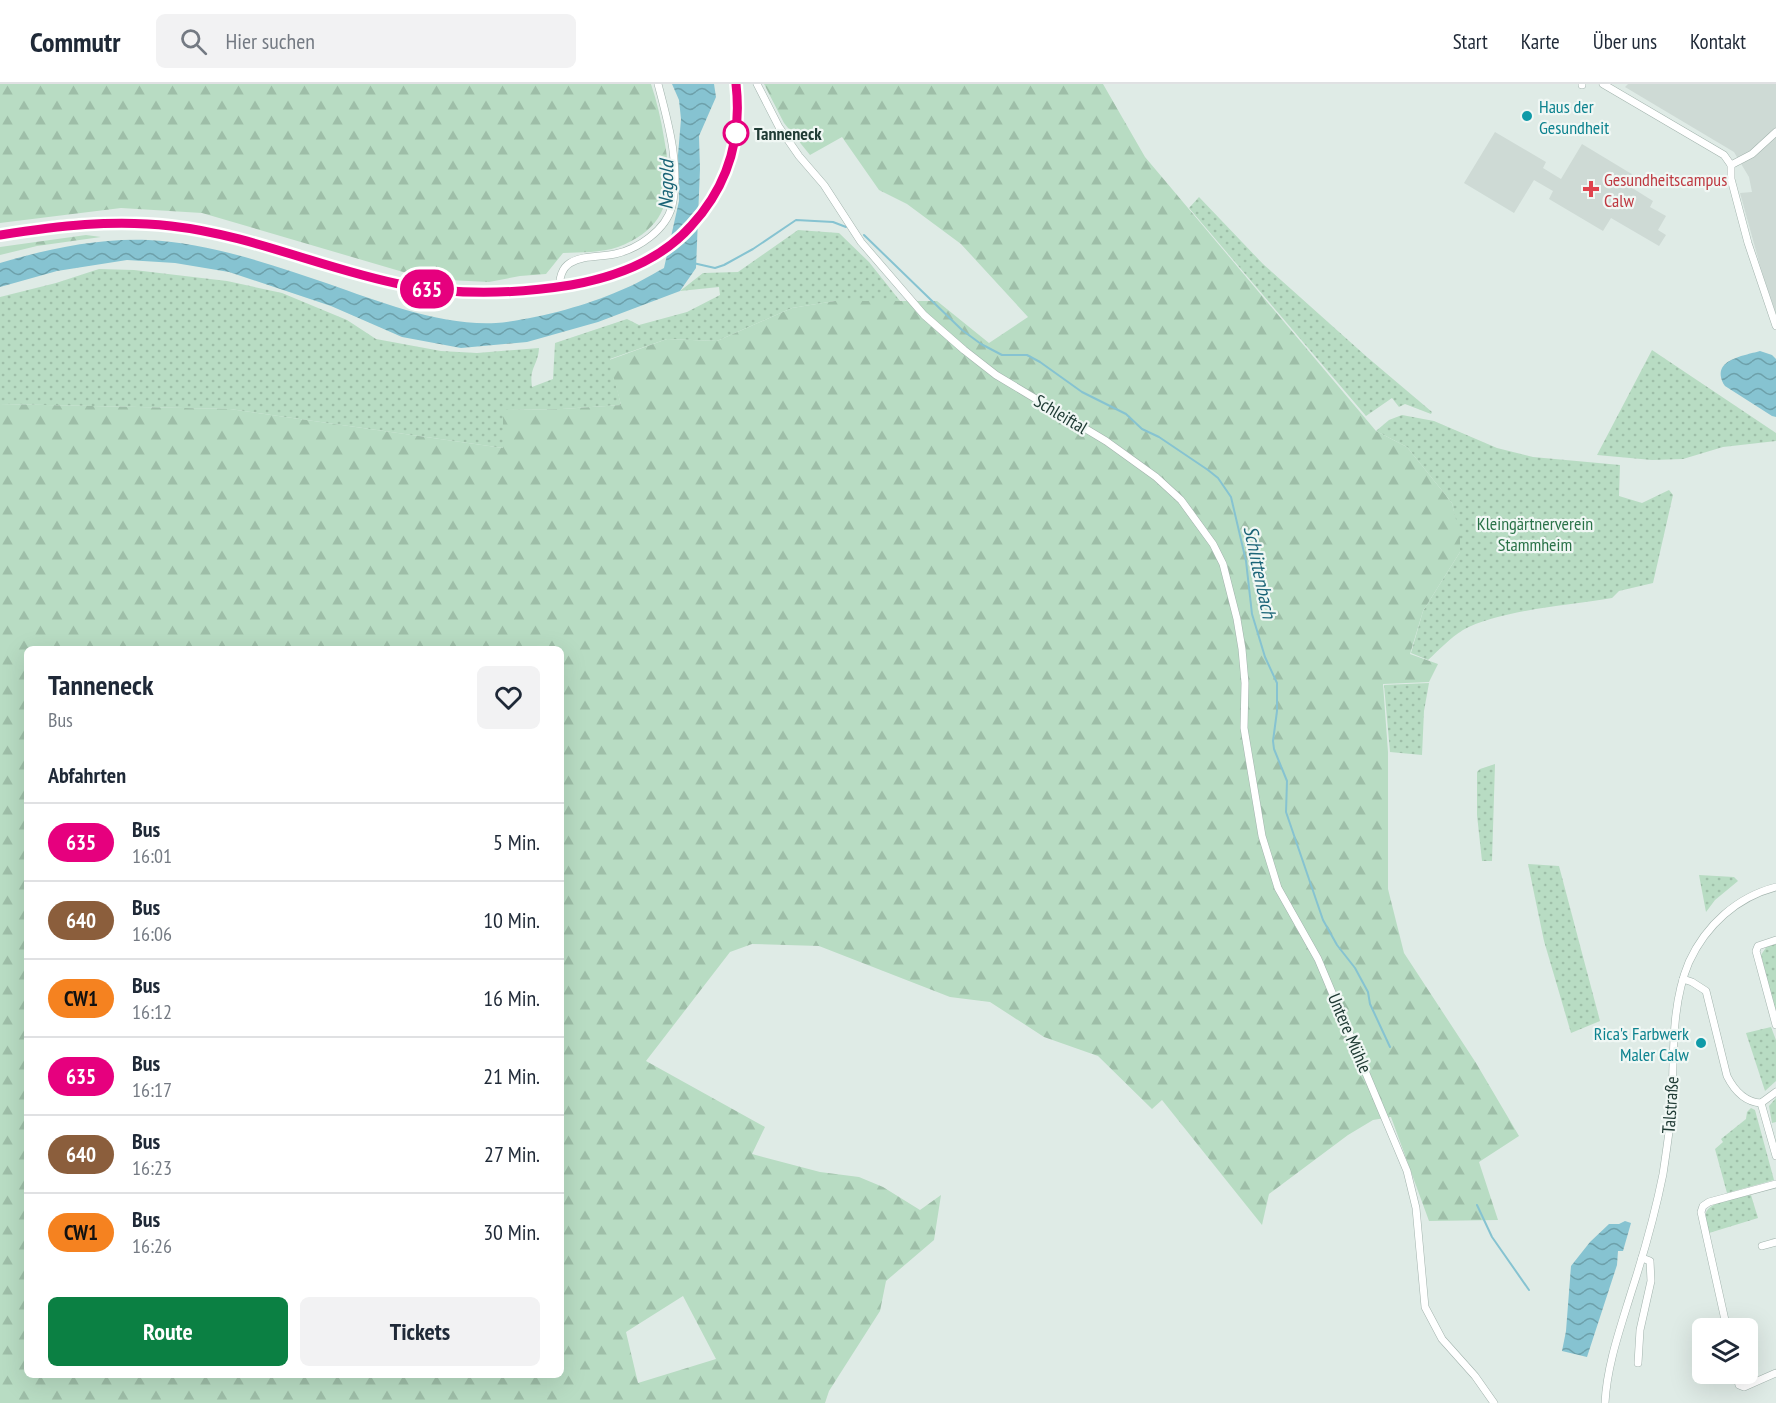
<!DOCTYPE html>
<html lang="de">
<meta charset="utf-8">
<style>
:root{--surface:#fff;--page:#f2f2f3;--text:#1f2937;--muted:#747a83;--line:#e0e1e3;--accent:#0b8043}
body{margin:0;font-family:"PT Sans Narrow",sans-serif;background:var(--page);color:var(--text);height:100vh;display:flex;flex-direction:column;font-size:22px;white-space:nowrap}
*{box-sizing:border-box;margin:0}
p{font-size:20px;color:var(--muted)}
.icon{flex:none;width:33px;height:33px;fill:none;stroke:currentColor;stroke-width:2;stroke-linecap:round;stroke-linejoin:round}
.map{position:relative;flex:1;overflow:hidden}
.sheet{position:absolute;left:24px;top:562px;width:540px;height:732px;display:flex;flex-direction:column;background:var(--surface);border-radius:9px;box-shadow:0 6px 24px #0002}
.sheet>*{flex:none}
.badge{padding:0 12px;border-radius:20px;font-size:21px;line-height:39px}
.controls{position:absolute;left:1692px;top:1234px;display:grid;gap:12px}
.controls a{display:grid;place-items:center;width:66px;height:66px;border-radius:9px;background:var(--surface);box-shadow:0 6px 24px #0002;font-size:30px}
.map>.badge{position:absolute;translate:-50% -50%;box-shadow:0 0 0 3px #fff}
h2{padding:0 24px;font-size:22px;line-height:54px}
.round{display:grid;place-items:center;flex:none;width:63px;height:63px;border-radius:9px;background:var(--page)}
.overview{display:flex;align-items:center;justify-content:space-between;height:102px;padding:0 24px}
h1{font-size:28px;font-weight:700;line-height:45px}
.action{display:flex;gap:12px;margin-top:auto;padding:12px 24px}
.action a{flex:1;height:69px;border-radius:9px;background:var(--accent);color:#fff;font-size:24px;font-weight:700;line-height:69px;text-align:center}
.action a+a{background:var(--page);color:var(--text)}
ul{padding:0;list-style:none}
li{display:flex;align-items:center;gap:18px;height:78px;padding:0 24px;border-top:2px solid var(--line)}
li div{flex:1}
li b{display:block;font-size:22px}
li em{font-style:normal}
li .badge{min-width:66px;font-weight:700;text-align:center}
header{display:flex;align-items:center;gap:36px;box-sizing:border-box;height:84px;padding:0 30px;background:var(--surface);border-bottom:2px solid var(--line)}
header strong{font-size:28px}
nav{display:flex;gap:33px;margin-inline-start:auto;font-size:21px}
.search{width:420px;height:54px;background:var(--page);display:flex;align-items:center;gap:15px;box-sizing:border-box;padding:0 21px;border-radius:9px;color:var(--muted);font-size:22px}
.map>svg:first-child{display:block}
</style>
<header>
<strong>Commutr</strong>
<div class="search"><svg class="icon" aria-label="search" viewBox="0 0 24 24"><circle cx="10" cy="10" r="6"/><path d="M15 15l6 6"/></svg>Hier suchen</div>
<nav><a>Start</a><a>Karte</a><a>Über uns</a><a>Kontakt</a></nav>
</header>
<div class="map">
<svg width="1776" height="1319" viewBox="0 0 1776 1319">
<defs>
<pattern id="green-dots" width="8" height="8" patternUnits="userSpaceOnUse" patternTransform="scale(1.5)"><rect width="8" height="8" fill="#b8dcc3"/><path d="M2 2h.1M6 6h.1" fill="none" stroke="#9ebea8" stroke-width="1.8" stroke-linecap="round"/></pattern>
<pattern id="forest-firs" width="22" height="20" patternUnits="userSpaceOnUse" patternTransform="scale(1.5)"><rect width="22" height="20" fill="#b8dcc3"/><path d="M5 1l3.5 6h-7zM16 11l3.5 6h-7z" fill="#9ebea8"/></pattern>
<pattern id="water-waves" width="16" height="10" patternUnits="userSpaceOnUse" patternTransform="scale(1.5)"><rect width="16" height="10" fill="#86c3d1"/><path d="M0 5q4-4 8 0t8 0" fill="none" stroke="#6da0aa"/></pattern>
</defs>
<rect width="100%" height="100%" fill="#dfebe6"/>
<g fill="#cedad5">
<path d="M1628,0H1776V230L1761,185L1740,109L1752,108L1749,93L1734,68L1625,3Z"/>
<path d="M1495,48L1546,78L1543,84L1561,95L1582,60L1635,92L1629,102L1653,117L1650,123L1666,132L1658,146L1666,151L1659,162L1611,134L1603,147L1549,115L1553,107L1534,96L1514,129L1464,99Z"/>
</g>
<g fill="url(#green-dots)">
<path d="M1199,113L1263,180L1367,273L1432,328L1431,330L1405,320L1399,323L1392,314L1366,332L1189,124Z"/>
<path d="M798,146L839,149L869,178L900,217H835L792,224L717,257L667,255L610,275L621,321L562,325L503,326V364L230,325L0,320V213L56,199L99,185L134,186L227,197L282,209L347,236L376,255L441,267L477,269L539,264C538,282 529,283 532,303L553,295L555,259L627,235L639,241L687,228L720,211L719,203L680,207L703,189L738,188Z"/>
<path d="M1652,266L1776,349V357L1723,363L1683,375L1652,376L1597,371Z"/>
<path d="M1402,331L1434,337L1497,364L1533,373L1620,381L1619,412L1642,419L1669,406L1673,411L1653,499L1619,507L1612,514C1571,521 1499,526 1463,546C1451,553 1439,566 1428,576L1411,569L1423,527L1460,468L1459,453L1452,419L1407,363L1376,347L1389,336Z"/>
<path d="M1429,599L1424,627L1422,671L1390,668L1384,601Z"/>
<path d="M1495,680L1492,777H1482L1477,731V688L1480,685Z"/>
<path d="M1528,780L1559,782L1600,937L1571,949L1544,857Z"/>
<path d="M1699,791L1734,793L1738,797L1715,816L1706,828Z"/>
<path d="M1776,860V929L1761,871L1767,862Z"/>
<path d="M1771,943L1776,956V997L1765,1007L1746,949Z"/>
<path d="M1776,1014V1038L1772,1039L1769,1022Z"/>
<path d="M1751,1024L1755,1026L1774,1096L1727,1109L1715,1065L1723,1058L1721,1055L1746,1035L1747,1028Z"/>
<path d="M1751,1111L1758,1134L1709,1149C1708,1143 1704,1135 1706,1129C1708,1118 1740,1113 1751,1111Z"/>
</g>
<g fill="url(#forest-firs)" fill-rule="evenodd">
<path d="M0,0H651C657,18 661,35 664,54C673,103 673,142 618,163C601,169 580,168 563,169L546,190L520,192L489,198L427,195L202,129L121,124L0,139Z"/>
<path d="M764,0H1103L1145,73L1376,347L1407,363L1452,419L1460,453V468L1423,527L1410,570L1438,580L1429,598L1383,600L1388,668V805L1404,869L1476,979L1519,1052L1479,1078L1498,1136L1429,1137L1391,1033L1373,1036L1348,1051L1269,1110L1262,1141L1162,1016L1152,1025L1098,972L1044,953L990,918L950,913L819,862L752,860L730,868L646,977L765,1043L752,1070L820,1088L859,1093L883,1103L920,1126L941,1111L934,1156L886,1197L880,1227L829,1307L825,1319H0V320L230,325L503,364V326L562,325L621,321L609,276L667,255L717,257L792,224L835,217H937L989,259L1028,233L961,160L907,120L879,106L842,53L810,71L784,39ZM27,566H561V1292H27ZM683,1212L716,1275L638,1299L626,1248Z"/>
<path d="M86,151L101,153L37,162L0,171V163Z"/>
</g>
<g fill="url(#water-waves)">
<path d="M672,0H714L716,13L699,52L700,85L696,184L680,207L598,238L527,258L461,264L402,253L331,222L229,188L175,179L127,176L57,187L0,203V179C48,165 97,154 148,156C210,159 270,180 329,200C380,218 441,242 496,239C533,236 585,222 619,207C635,201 649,192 664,184L679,117L678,71L681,35L679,16Z"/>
<path d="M1760,267L1772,271L1776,275V333L1772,332L1725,302C1709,276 1743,272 1760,267Z"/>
<path d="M1625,1137L1631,1139L1623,1167H1618L1617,1181L1587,1273L1562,1267L1566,1247L1571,1182L1590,1158L1609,1140H1619Z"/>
</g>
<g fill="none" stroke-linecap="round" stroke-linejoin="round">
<g stroke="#86c3d1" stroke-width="2">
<path d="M864,151L962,246L981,260L1002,271H1027L1040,278L1082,308L1126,330L1142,345L1159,353L1208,386L1218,394L1231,413L1246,477L1252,530L1265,573L1277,599V627L1273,657L1274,665L1287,697L1286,728L1323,836L1337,861L1355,884L1368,908L1370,920L1390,963"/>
<path d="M693,179L715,184L724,181L753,165L796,136L833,138L846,143"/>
<path d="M1477,1121L1492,1153L1529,1206"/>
</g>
<g stroke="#a2b3ad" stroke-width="8">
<g id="street">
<path d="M757,0L779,43L799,72L824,101L861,158L924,231L964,266L996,291L1106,357L1156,393L1181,416L1213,460L1223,480L1237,535L1242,565L1245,599L1244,644L1262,752L1278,804L1318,875L1407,1087L1416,1124L1425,1223L1442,1255L1475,1292L1494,1319"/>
<path d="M1603,0L1724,71L1731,81V95L1748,159L1776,242"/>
<path d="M1582,1V0"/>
<path d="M1731,81L1752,70L1776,48"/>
<path d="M560,203C559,194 562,184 570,179C583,171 601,173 615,170C638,165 666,146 672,122C681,83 668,38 658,0"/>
<path d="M1776,856L1758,862L1756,867L1776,941"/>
<path d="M1683,895L1692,898L1706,907L1727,992C1734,1006 1744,1018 1761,1019"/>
<path d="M1776,1008L1761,1019L1776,1072"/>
<path d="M1762,1162L1776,1158"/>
<path d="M1727,1245L1701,1128L1703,1122L1709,1118L1776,1100"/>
<path d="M1638,1279L1640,1246L1651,1197L1650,1177L1642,1174"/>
<path d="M1736,1290L1739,1301L1744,1303L1776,1289"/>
<path d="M1605,1319C1607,1281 1620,1245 1631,1209C1644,1169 1655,1130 1663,1090C1666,1070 1669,1050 1671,1031C1675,981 1669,925 1689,878C1706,841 1737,813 1776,803"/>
</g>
</g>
<g stroke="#c1c8c6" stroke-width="12">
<path id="primary" d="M0,151C57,141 113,134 171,142C252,152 326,186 404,201C461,212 515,210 571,201C616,193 661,176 691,142C728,102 742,53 736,0"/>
</g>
<use href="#street" stroke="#fff" stroke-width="7"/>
<use href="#primary" stroke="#63a193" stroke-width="10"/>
</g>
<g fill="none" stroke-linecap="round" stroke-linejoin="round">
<g stroke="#fff" stroke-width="14">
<path id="line" d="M0,151C57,142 113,135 171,142C252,151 326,186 404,201C461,212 515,210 571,201C616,193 661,176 691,142C728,102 742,53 736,0"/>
</g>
<use href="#line" stroke="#e6007e" stroke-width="9"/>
</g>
<g fill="#0f9aa8" stroke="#f0f7f4" stroke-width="2">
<circle cx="1527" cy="32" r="6"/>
<circle cx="1701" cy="959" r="6"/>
</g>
<circle fill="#fff" stroke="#e6007e" stroke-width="3" cx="736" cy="49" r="12"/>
<path fill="#e0444e" stroke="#f0f7f4" stroke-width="2" d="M1588 96h6v6h6v6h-6v6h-6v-6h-6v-6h6z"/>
<g text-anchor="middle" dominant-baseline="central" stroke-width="4.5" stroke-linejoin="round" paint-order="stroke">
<g font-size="18" fill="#0d838f" stroke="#f0f7f4" text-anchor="start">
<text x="1539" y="22">Haus der<tspan x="1539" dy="21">Gesundheit</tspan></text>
<text x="1689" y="949" text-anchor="end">Rica's Farbwerk<tspan x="1689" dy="21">Maler Calw</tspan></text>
</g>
<g font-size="18" font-weight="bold" fill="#203b35" stroke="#f0f7f4" text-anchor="start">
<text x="754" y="49">Tanneneck</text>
</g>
<g font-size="18" fill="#be3a42" stroke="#f0f7f4" text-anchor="start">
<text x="1604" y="95">Gesundheitscampus<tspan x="1604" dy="21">Calw</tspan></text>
</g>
<g font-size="18" fill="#203b35" stroke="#f0f7f4">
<text transform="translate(1061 330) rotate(31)">Schleiftal</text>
<text transform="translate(1350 949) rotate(67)">Untere Mühle</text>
<text transform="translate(1670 1021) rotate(-86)">Talstraße</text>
</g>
<g font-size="18" fill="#2a7248" stroke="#f0f7f4">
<text x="1535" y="439">Kleingärtnerverein<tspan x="1535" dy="21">Stammheim</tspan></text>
</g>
<g font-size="20" font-style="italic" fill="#1a6477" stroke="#f0f7f4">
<text transform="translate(666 101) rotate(-89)">Nagold</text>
<text transform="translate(1260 488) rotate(78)">Schlittenbach</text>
</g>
</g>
</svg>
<div class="controls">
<a><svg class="icon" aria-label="layers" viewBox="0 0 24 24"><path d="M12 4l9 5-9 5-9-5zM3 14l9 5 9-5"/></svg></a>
</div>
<b class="badge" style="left:427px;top:205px;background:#e6007e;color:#fff">635</b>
<section class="sheet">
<div class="overview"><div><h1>Tanneneck</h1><p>Bus</p></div><a class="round"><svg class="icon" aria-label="heart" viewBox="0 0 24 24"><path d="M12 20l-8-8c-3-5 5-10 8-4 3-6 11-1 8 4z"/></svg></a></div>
<h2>Abfahrten</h2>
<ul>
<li><span class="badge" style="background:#e6007e;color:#fff">635</span><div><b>Bus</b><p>16:01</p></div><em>5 Min.</em></li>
<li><span class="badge" style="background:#8b5e3c;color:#fff">640</span><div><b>Bus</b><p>16:06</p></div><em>10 Min.</em></li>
<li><span class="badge" style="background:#f58220;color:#111">CW1</span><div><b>Bus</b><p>16:12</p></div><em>16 Min.</em></li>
<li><span class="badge" style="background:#e6007e;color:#fff">635</span><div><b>Bus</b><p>16:17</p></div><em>21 Min.</em></li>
<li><span class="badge" style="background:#8b5e3c;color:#fff">640</span><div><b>Bus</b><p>16:23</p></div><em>27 Min.</em></li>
<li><span class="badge" style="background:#f58220;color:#111">CW1</span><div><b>Bus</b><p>16:26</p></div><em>30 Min.</em></li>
</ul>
<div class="action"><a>Route</a><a>Tickets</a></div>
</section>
</div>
